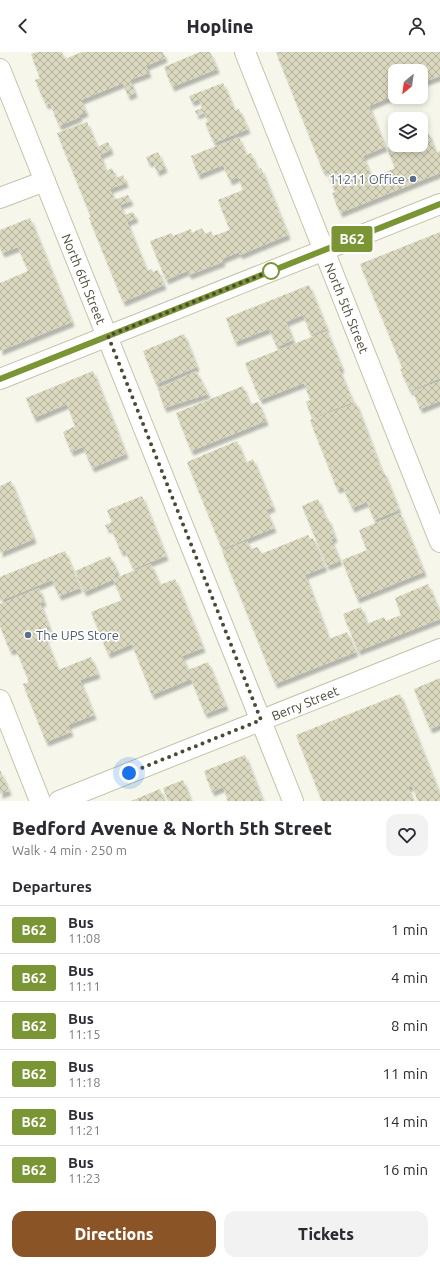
<!DOCTYPE html>
<meta charset="utf-8">
<style>
:root{--surface:#fff;--page:#f2f2f3;--text:#2b2b33;--muted:#7c7c81;--line:#e1e1e2;--accent:#8a5427}
body{margin:0;font-family:Ubuntu,sans-serif;background:var(--page);color:var(--text);height:100vh;display:flex;flex-direction:column;font-size:15px;white-space:nowrap}
*{box-sizing:border-box;margin:0}
p{font-size:13px;color:var(--muted)}
.icon{flex:none;width:22px;height:22px;fill:none;stroke:currentColor;stroke-width:2;stroke-linecap:round;stroke-linejoin:round}
.map{position:relative;height:749px;overflow:hidden}
.sheet{display:flex;flex-direction:column;background:var(--surface);flex:1}
.sheet>*{flex:none}
.badge{padding:0 8px;border-radius:3px;font-size:14px;line-height:26px}
.needle{width:26px;rotate:209deg}
.fabs{position:absolute;left:388px;top:12px;display:grid;gap:8px}
.fabs a{display:grid;place-items:center;width:40px;height:40px;border-radius:8px;background:var(--surface);box-shadow:0 2px 6px #0003;font-size:20px}
.you{position:absolute;width:20px;height:20px;margin:-10px;border:3px solid #fff;border-radius:50%;background:#1a73e8;box-shadow:0 0 0 6px #1a73e833}
.map>.badge{position:absolute;translate:-50% -50%;box-shadow:0 0 0 2px #fff}
h2{padding:0 12px;font-size:15px;line-height:36px}
.round{display:grid;place-items:center;flex:none;width:42px;height:42px;border-radius:12px;background:var(--page)}
.head{display:flex;align-items:center;justify-content:space-between;height:68px;padding:0 12px}
h1{font-size:19px;font-weight:800;line-height:30px}
.button{display:flex;gap:8px;margin-top:auto;padding:8px 12px}
.button a{flex:1;height:46px;border-radius:12px;background:var(--accent);color:#fff;font-size:16px;font-weight:800;line-height:46px;text-align:center}
.button a+a{background:var(--page);color:var(--text)}
ul{padding:0;list-style:none}
li{display:flex;align-items:center;gap:12px;height:48px;padding:0 12px;border-top:1px solid var(--line)}
li div{flex:1}
li b{display:block;font-size:15px}
li em{font-style:normal}
li .badge{min-width:44px;font-weight:700;text-align:center}
header{display:flex;justify-content:space-between;align-items:center;height:52px;padding:0 12px;background:var(--surface);font-size:18px;font-weight:800}
.map>svg:first-child{display:block}
</style>
<header><svg class="icon" aria-label="back" viewBox="0 0 24 24"><path d="M15 5l-7 7 7 7"/></svg>Hopline<svg class="icon" aria-label="person" viewBox="0 0 24 24"><circle cx="12" cy="8" r="4"/><path d="M4 21q1-7 8-7t8 7"/></svg></header>
<div class="map">
<svg width="440" height="749" viewBox="0 0 440 749">
<defs>
<pattern id="building-cross-hatch" width="8" height="8" patternUnits="userSpaceOnUse"><rect width="8" height="8" fill="#dad8be"/><path d="M0 0l8 8M0 8l8-8" fill="none" stroke="#b3b19b"/></pattern>
<filter id="shadow"><feDropShadow dx="2.5" dy="4.5" stdDeviation="1" flood-color="#0004"/></filter>
</defs>
<rect width="100%" height="100%" fill="#f6f7ea"/>
<g fill="url(#building-cross-hatch)" filter="url(#shadow)">
<path d="M37,0H62L65,7L82,0H163L165,6L146,14L149,21L130,28L135,41L128,44L123,31L81,48L86,60L79,63L80,65L59,74L50,51L46,53L35,28L40,26L31,2Z"/>
<path d="M200,0H210L217,17L172,35L164,15Z"/>
<path d="M276,0H440V24L421,31V19H395V42L390,44V45L369,54L385,95L363,104L372,126L395,116L387,96L395,93H421V83L428,80L436,101L440,99V121L340,161L332,141L335,140L326,119H323Z"/>
<path d="M223,31L235,59L239,57L248,77L214,91L205,71L208,70L204,60L197,63L195,59L202,56L199,47L192,50L189,44Z"/>
<path d="M87,70L97,95L108,90L111,98L100,103L106,119L112,116L116,126L123,123L126,131L110,137L114,148L128,143L131,149L120,153L124,163L133,160L136,166L127,170L147,219L152,217L153,220L158,218L164,233L123,250L89,166L91,165L57,81Z"/>
<path d="M239,85L246,103L251,101L258,118L261,116L288,183L240,203L239,200L222,207L223,210L189,223L187,219L166,228L150,189L172,181L173,184L191,177L192,181L202,176L205,182L211,179L213,184L230,178L218,148L243,138L238,125L230,129L223,113L198,123L191,104Z"/>
<path d="M158,100L165,116L157,120L153,109L149,111L146,105Z"/>
<path d="M30,166L72,270L0,299V231L28,219L18,195L2,201L0,196V178Z"/>
<path d="M440,180V326L410,339L400,317L424,307L402,315L360,212Z"/>
<path d="M309,233L327,277L311,283L303,263L286,270L293,288L277,295L269,277L235,290L226,266Z"/>
<path d="M327,279L342,316L339,317L353,350L312,366L306,350L319,343L310,347L304,331L260,348L245,311Z"/>
<path d="M184,282L197,315L156,332L143,299Z"/>
<path d="M93,319L126,402L92,416L83,395L71,400L63,380L75,374L67,352L34,366L26,346Z"/>
<path d="M196,319L208,342L164,356L158,337Z"/>
<path d="M440,329V349L420,357L413,339Z"/>
<path d="M243,334L250,353L258,350L266,369L191,399L176,361Z"/>
<path d="M356,351L382,420H384L399,458L374,468L367,450L352,456L343,435L337,437L310,368Z"/>
<path d="M237,389L246,411L253,407L273,455L266,458L274,476L222,497L187,410Z"/>
<path d="M11,429L34,487L0,501V434Z"/>
<path d="M142,444L166,504L133,517L125,498L121,500L111,476L107,477L105,473L112,470L107,458Z"/>
<path d="M318,447L326,467L328,466L335,486L331,487L340,509L327,514L302,454Z"/>
<path d="M400,461L424,520L357,547L342,508L367,498L359,478Z"/>
<path d="M308,483L310,487L313,486L325,515L305,523L329,587L347,580L356,600L275,632L222,499L247,489L251,497L258,495L261,502Z"/>
<path d="M65,499L80,536L59,544L52,528L0,549V525Z"/>
<path d="M110,504L117,519L112,528L84,540L75,519Z"/>
<path d="M151,512L160,533L175,527L203,596L182,604L188,618L208,610L226,654L205,662L191,627L152,643L132,592L108,602L91,560L122,548L113,527Z"/>
<path d="M428,532L440,561V567L358,599L343,562L361,555L367,572L384,565L386,569L401,563L395,546Z"/>
<path d="M39,536L44,550L40,551L52,583L45,585L58,618L91,605L98,622L80,628L94,663L68,673L71,680L46,690L23,632L29,630L16,597L10,599L0,574V552Z"/>
<path d="M440,626V673L430,677L414,637Z"/>
<path d="M400,642L440,743V749H418L412,734L408,735L413,749H322L296,683Z"/>
<path d="M245,703L263,749H228L223,735L212,740L204,719Z"/>
<path d="M0,718L9,739L0,742Z"/>
<path d="M183,728L191,749H168L163,736Z"/>
<path d="M160,737L164,749H131Z"/>
</g>
<g fill="none" stroke-linecap="round" stroke-linejoin="round">
<g stroke="#c3c3ac" stroke-width="22">
<g id="minor">
<path d="M245,0L440,490"/>
<path d="M0,17L293,749"/>
<path d="M0,146L45,129"/>
<path d="M0,327L440,152"/>
<path d="M0,648L40,749"/>
<path d="M59,749L440,597"/>
</g>
</g>
<use href="#minor" stroke="#fff" stroke-width="20"/>
</g>
<g fill="none" stroke-linecap="round" stroke-linejoin="round">
<g stroke="#fff" stroke-width="9">
<path id="line" d="M0,327L440,152"/>
</g>
<use href="#line" stroke="#799534" stroke-width="6"/>
<path stroke="#4c4a37" stroke-width="4" stroke-dasharray="0 7.2" d="M129,721L261,668L108,284L276,217L271,219"/>
</g>
<g fill="#5c6f8a" stroke="#fff" stroke-width="1.5">
<circle cx="413" cy="127" r="4"/>
<circle cx="28" cy="583" r="4"/>
</g>
<circle fill="#fff" stroke="#799534" stroke-width="2" cx="271" cy="219" r="8"/>
<g text-anchor="middle" dominant-baseline="central" stroke-width="3.5" stroke-linejoin="round" paint-order="stroke">
<g font-size="13" fill="#4e5e75" stroke="#fff" text-anchor="end">
<text x="405" y="127">11211 Office</text>
<text x="36" y="583" text-anchor="start">The UPS Store</text>
</g>
<g font-size="13" fill="#4c4a37" stroke="#fff">
<text transform="translate(84 227) rotate(68)">North 6th Street</text>
<text transform="translate(347 256) rotate(68)">North 5th Street</text>
<text transform="translate(305 651) rotate(-22)">Berry Street</text>
</g>
</g>
</svg>
<div class="fabs">
<a><svg class="needle" viewBox="-14 -14 28 28"><path d="M0-13l5 13h-10z" fill="#e53935"/><path d="M0 13l5-13h-10z" fill="#7c7c81"/></svg></a>
<a><svg class="icon" aria-label="layers" viewBox="0 0 24 24"><path d="M12 4l9 5-9 5-9-5zM3 14l9 5 9-5"/></svg></a>
</div>
<div class="you" style="left:129px;top:721px"></div>
<b class="badge" style="left:352px;top:187px;background:#799534;color:#fff">B62</b>
</div>
<section class="sheet">
<div class="head"><div><h1>Bedford Avenue &amp; North 5th Street</h1><p>Walk · 4 min · 250 m</p></div><a class="round"><svg class="icon" aria-label="heart" viewBox="0 0 24 24"><path d="M12 20l-8-8c-3-5 5-10 8-4 3-6 11-1 8 4z"/></svg></a></div>
<h2>Departures</h2>
<ul>
<li><span class="badge" style="background:#799534;color:#fff">B62</span><div><b>Bus</b><p>11:08</p></div><em>1 min</em></li>
<li><span class="badge" style="background:#799534;color:#fff">B62</span><div><b>Bus</b><p>11:11</p></div><em>4 min</em></li>
<li><span class="badge" style="background:#799534;color:#fff">B62</span><div><b>Bus</b><p>11:15</p></div><em>8 min</em></li>
<li><span class="badge" style="background:#799534;color:#fff">B62</span><div><b>Bus</b><p>11:18</p></div><em>11 min</em></li>
<li><span class="badge" style="background:#799534;color:#fff">B62</span><div><b>Bus</b><p>11:21</p></div><em>14 min</em></li>
<li><span class="badge" style="background:#799534;color:#fff">B62</span><div><b>Bus</b><p>11:23</p></div><em>16 min</em></li>
</ul>
<div class="button"><a>Directions</a><a>Tickets</a></div>
</section>
